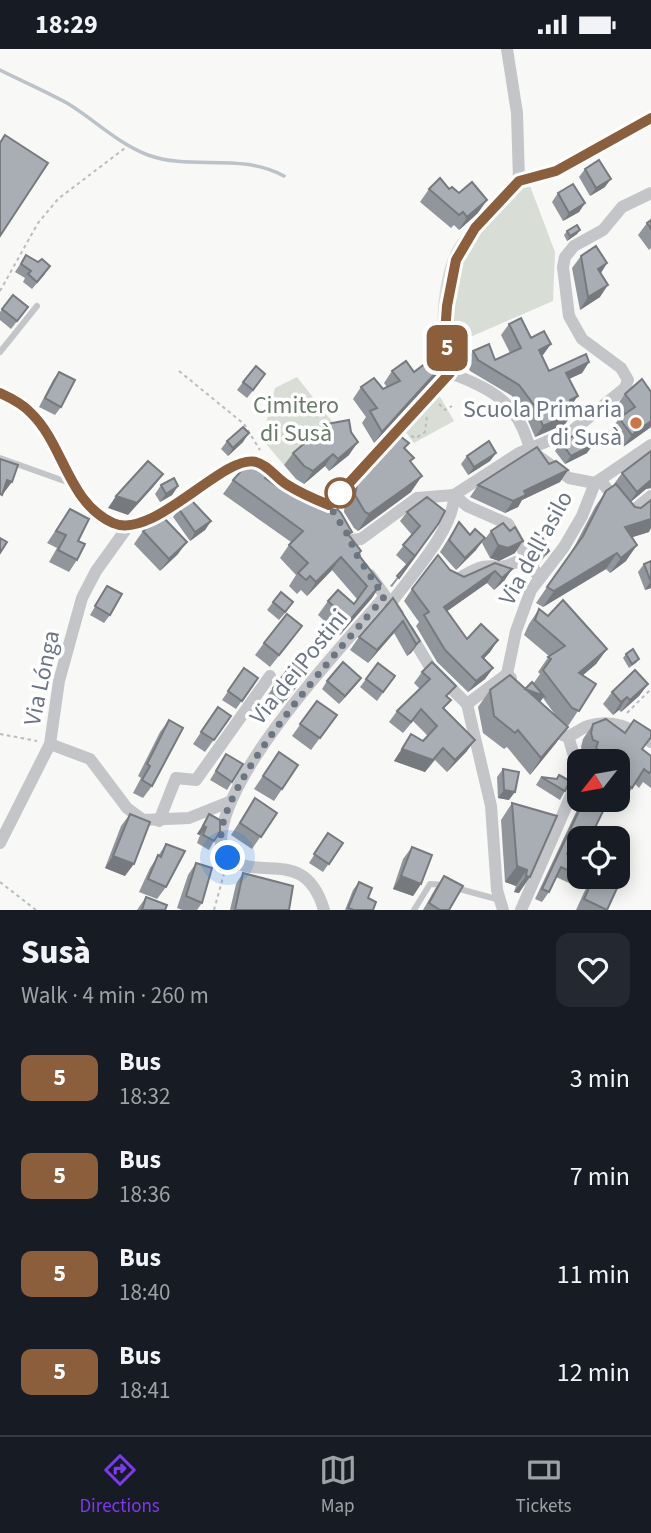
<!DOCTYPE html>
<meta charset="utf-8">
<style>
:root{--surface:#171b24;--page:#242831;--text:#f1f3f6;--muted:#9ea1a6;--line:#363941;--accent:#7c3aed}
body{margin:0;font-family:"Source Sans 3",sans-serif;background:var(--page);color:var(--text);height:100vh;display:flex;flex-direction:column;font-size:26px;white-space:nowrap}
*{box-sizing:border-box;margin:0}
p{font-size:23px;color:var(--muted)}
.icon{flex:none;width:38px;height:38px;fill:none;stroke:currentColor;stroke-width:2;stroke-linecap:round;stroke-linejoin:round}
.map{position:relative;height:861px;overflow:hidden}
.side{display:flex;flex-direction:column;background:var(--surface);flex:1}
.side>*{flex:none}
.badge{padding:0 14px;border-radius:10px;font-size:24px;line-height:46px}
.needle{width:46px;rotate:239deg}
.fabs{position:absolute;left:567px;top:700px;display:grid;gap:14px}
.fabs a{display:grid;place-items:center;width:63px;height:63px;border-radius:14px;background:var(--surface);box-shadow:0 4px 18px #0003;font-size:35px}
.you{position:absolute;width:35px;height:35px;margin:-18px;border:5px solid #fff;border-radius:50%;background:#1a73e8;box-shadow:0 0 0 10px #1a73e833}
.map>.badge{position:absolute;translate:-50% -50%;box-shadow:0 0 0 4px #fff}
.round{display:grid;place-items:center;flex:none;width:74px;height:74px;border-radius:14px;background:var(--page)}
.overview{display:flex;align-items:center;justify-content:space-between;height:119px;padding:0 21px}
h1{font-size:33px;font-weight:800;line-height:52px}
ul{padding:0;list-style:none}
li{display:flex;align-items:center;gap:21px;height:98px;padding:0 21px}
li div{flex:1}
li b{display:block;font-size:26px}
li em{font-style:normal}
li .badge{min-width:77px;font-weight:700;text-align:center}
.status{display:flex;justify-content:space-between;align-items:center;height:49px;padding:0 35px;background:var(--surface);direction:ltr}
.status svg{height:19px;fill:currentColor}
.tabs{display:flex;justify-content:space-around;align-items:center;height:98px;border-top:2px solid var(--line);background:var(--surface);font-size:19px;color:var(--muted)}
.tabs a{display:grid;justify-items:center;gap:4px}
.tabs .selected{color:var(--accent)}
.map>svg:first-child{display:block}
</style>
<div class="status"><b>18:29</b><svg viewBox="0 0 49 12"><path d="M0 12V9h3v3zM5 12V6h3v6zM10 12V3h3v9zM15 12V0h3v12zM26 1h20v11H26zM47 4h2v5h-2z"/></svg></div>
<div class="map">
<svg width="651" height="861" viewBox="0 0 651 861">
<rect width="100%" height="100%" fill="#f8f8f6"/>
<g fill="#d8ddd6">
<path d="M527,129L555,203L553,252L440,301C434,274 439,213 458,191C477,168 505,149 527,129Z"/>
<path d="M297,328L334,375L284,416L262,390L275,339Z"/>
<path d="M439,346L454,372L414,394L404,381Z"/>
</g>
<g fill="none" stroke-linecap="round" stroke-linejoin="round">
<path stroke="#bbc2c8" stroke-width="3.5" d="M0,21C22,32 45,42 67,54C95,71 117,94 148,106C191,122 240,103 284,127"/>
<g stroke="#babcbf" stroke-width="2" stroke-dasharray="3.5 3.5" stroke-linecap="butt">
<path d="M0,242L38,174L58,150L125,99"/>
<path d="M179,322L244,375L260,401"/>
<path d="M439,355L445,361L452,357"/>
<path d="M411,387L416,389L425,383L427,366"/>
<path d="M627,664L651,640"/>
<path d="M0,685L37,692"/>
<path d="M0,833L36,861"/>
<path d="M214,861L225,821"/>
</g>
<g stroke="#c3c5c9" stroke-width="6">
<path d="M0,303L37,257"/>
<path d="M0,409L70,434"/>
<path d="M456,839L500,851"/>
<path d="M414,861L430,835L446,836"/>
</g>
<g stroke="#c3c5c9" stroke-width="12">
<path d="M507,0L517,64L519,132"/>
<path d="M519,132L556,122L651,69"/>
<path d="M450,324C493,340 518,354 530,400"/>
<path d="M530,401L569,429L595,434"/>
<path d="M600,431L628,466L651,447"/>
<path d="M454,446L467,457L508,475L539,529"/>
<path d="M335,465L329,456L450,324C437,228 455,200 519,132"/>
<path d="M351,491L361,490L417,449L454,446L519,404L572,382L625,339L628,331L621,319L582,290L569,267L563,218L565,208L574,197L603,181L622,158L651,144"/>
<path d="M370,526L398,565"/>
<path d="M450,528L456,531C464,527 473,520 483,518C499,515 496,522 516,513L531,518"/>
<path d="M391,554C410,528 455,479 454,446"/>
<path d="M409,583L430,618L467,655L491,757L497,841L503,861"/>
<path d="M507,625L516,582L531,541L564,498L582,467L595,434L651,396"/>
<path d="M467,655L507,625L511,629"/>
<path d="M550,674C554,679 561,688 568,687C574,686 581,679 588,677C612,669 632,679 651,693"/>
<path d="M50,695L90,710L127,759L143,771L189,769L229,753"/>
<path d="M159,772L176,729L196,731L270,627"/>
<path d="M0,794L50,695L59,632L82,549L96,522L129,476"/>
<path d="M324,861C304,793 256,838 222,804C208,737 341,600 384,548"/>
<path d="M521,861L576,735L577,717L568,687"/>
</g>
<path stroke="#c3c5c9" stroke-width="14" d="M0,344C11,349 23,355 31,364C61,393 73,465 116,475C159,486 223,408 254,412C266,414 274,427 283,434C295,442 309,447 321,453"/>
</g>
<g fill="#90969b" fill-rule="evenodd">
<path d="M585,120L605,138L590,147L579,128Z"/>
<path d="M429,140H449L478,164L459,181L454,176L451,179L420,153Z"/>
<path d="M558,144L585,154L579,163L563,172L552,153Z"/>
<path d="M651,171V199L649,201L638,186L647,174Z"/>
<path d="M580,181L577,185L567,192L564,186L567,182Z"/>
<path d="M26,206L45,225L32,240L23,233L25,229L15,223Z"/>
<path d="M581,207L607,214L601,224L600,248L580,261L572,219Z"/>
<path d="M13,246L22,266L11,280L0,271V263Z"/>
<path d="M509,275L531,289L543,306L542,307L549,322L589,313L582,324L569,330L573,364L565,375L535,388L526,367L512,347L470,322L465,313L473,302L495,311L510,304L501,286Z"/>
<path d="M440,299L449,309L441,321L374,394L362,374L366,368L353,350L361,338L383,340L387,338L384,334L392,322L414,323L429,319L432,311Z"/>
<path d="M59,323L61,358L55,366L39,358L53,331Z"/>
<path d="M243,333H260L247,349L237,341Z"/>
<path d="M625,345L651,378L623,398L611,382L619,369L623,366L616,357Z"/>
<path d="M227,392L243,393L228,407L221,400Z"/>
<path d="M561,393L587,404L565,415L555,402Z"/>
<path d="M409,394L405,399L410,413L411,443L358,482L354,479L344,463L345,452L357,435Z"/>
<path d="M651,402V439L646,440L631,453L649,483L632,488L626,512L610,524L606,520L543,558L536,554L572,502L595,458L606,442L615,436L614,435L622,424Z"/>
<path d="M293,404L349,406L329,422L325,417L304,435L296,430L284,416Z"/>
<path d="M496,404L490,412L468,426L461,415L467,407Z"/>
<path d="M549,415L568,421L560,433L522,451L518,458L505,464L470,448L478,436Z"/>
<path d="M266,429L349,486L359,506L381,535L372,549L340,586L318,566L328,552L354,555L357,550L332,521L307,547L301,541L297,545L289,537L296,526L280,509L291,493L223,445L233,431Z"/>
<path d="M161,436L178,437L172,446L160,453L155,445Z"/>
<path d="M70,460L78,492L77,511L69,523L49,513L57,499L47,494Z"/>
<path d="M179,460L211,472L205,481L190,492L173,468Z"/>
<path d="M407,463L439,474L392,538L390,537L407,516L396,506L412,486L400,472Z"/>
<path d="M459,473L476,501L456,521L440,503Z"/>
<path d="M143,482L178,505L160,522L134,495Z"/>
<path d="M491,482L515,504L499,512L490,509L482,494Z"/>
<path d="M537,490L549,502L540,514L532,498Z"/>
<path d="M651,512V539L645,541L638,523L644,515Z"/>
<path d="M495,514L512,520L504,532L494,541L487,534L447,562L467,590L498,591L490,603L484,609L493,619L485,630L468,643L437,613L416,577L419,573L404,552L412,540L450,521L464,528Z"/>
<path d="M107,537L110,566L104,574L90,566Z"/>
<path d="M393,549L420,592L411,604L407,607L394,584L368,614L350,601L359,588Z"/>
<path d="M273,553L287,562L279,571L267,561Z"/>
<path d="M539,560L548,567L607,600L596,615L583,626L596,635L568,677L566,676L556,694L530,726L507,698L504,700L483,684L478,658L490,641L525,639L533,635L540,625L538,623L549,607L524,586L529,575ZM543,649L556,667L540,653Z"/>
<path d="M293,589L270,618L255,606L264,594Z"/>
<path d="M626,605L639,610L636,614L629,619L623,609Z"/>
<path d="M244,619L258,629L236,660L222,651Z"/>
<path d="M422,623L448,648L444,661L467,702L447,723L435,711L425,723L394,712L411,685L423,692L428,687L413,672L403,684L389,673L397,662L420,640L414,634Z"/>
<path d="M306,624L280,658L267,647L273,639Z"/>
<path d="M395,627L377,652L360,638L366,630Z"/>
<path d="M327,632L355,637L339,655L322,640Z"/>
<path d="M648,635L639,647L621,663L619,661L613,666L603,655L612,643Z"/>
<path d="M317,652L337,666L311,701L292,687Z"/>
<path d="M218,658L231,667L205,703L193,695Z"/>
<path d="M169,671L152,737L143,749L133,744L141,729L138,727L160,683Z"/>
<path d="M593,675L642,700L651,723V739L643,733L639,739L635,735L622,754L618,751V712H586L588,708L583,706L581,698L583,690Z"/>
<path d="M279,703L298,716L274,752L254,740Z"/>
<path d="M226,705L232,733L227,741L210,731Z"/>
<path d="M503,720L509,751L498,749L497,728Z"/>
<path d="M541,728L565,742L560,751L536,736Z"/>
<path d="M255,749L277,764L252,800L231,786Z"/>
<path d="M579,750V751H605L590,789H579V798L572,795L567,805L576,825L569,834L556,828L549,843L542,853L535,850L577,761L575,760Z"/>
<path d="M512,754L557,767L519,844L514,843L516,837L505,833L501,771Z"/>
<path d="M130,765L125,827L105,819L121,777Z"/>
<path d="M209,765L214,792L209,801L197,794L200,786L197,785Z"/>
<path d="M328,784L343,794L323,823L309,814Z"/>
<path d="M166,795V838L157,850L139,843L150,819Z"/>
<path d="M412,798L421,835L413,847L393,840L403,810Z"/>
<path d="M196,814L202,854L197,861H182L177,859L188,826Z"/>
<path d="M243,824L289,861H230L236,835Z"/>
<path d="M444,827L449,861H423L435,840Z"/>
<path d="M594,828L607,861H576L586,839Z"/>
<path d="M359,833L368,849L373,861H345L353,841Z"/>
<path d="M146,848L165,861H137Z"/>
</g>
<g fill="#767a7e">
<path d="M611,130L605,138L590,147L596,139Z"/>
<path d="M487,151L478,164L459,181L467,168Z"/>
<path d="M585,154L579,163L563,172L569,164Z"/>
<path d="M580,181L577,185L567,192L570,187Z"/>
<path d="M607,214L599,227L598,220Z"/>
<path d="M608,236L600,248L580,261L588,248Z"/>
<path d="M551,295L543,306L531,312L539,301Z"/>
<path d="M449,309L441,321L374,394L382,383Z"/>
<path d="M589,313L582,324L558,335L566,324Z"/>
<path d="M578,347L570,358V351Z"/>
<path d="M573,364L565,375L535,388L543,377Z"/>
<path d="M651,372V378L623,398L632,386Z"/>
<path d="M249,384L243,393L228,407L233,399Z"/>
<path d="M358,393L349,406L329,422L338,410Z"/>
<path d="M593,396L587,404L565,415L571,407Z"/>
<path d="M496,404L490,412L468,426L474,418Z"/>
<path d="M333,405L325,417L304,435L313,422Z"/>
<path d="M568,421L560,433L522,451L518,458L505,464L513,452L524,442Z"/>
<path d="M163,425L154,437L128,466L108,459L116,447Z"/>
<path d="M422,427L411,443L358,482L369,465Z"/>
<path d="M7,431L12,433L3,445L0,444Z"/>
<path d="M651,431V439L646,440L629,454L637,443Z"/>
<path d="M178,437L172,446L160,453L166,445Z"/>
<path d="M651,470V479L649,483L614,494L625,478Z"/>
<path d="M211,472L205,481L190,492L195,483Z"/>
<path d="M485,489L476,501L456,521L465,509Z"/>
<path d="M523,492L515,504L499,512L490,509L498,496Z"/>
<path d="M187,493L178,505L160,522L169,510Z"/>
<path d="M637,496L626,512L610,524L621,509Z"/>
<path d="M617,504L606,520L543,558L554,542Z"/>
<path d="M341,508L332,521L307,547L316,533Z"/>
<path d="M512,520L504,532L494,541L502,529Z"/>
<path d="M495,522L487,534L436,570L444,558Z"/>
<path d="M651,532V539L645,541Z"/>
<path d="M381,535L372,549L340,586L349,572Z"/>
<path d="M403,572L394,584L368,614L377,601Z"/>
<path d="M498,591L490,603L474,620L482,608Z"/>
<path d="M420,592L411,604L407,607L416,595Z"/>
<path d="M607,600L596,615L568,639L579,624Z"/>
<path d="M493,619L485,630L468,643L476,632Z"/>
<path d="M361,629L355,637L339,655L345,647Z"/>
<path d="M648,635L639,647L621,663L630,651Z"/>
<path d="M525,640L544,647L533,663Z"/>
<path d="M627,648L619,661L613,666L621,653Z"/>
<path d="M568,678L556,694L530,726L541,709Z"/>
<path d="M475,691L467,702L447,723L455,711Z"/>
<path d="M443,699L425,723L394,712L402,700Z"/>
<path d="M504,741L515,743L509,751L498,749Z"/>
<path d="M203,777L206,778L200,786L197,785Z"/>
<path d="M113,807L134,815L125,827L105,819Z"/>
<path d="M517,817L527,821L516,837L505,833Z"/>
<path d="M401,827L421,835L413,847L393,840Z"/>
<path d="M526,827L530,828L519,844L514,843Z"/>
</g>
<g fill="#a8aeb4" stroke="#767a7e" stroke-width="2">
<path d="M5,86L48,114L0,187V94Z"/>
<path d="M599,111L611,130L596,139L585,120Z"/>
<path d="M440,129L449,140L452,138L459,144L472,133L487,151L467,168L463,163L459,166L429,140Z"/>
<path d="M573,135L585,154L569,164L558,144Z"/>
<path d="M651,171V180L647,174Z"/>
<path d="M577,176L580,181L570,187L567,182Z"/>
<path d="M596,197L607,214L598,220L608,236L588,248L581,207Z"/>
<path d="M26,206L38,213L42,210L50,217L37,233L28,225L31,222L21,215Z"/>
<path d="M13,246L28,258L17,272L2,260Z"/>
<path d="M521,269L531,289L544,282L551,295L539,301L549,322L586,305L589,313L566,324L578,347L570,351L573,364L543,377L534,356L519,336L478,311L473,302L489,295L495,311L521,299L509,275Z"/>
<path d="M440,299L448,302L449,309L382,383L370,362L377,359L361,338L374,329L383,340L400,332L392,322L406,312L414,323L426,314L431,322Z"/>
<path d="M256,317L265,325L253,341L243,333Z"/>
<path d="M59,323L75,331L61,358L45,349Z"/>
<path d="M642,330L651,343V372L632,386L619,369L635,358L625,345Z"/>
<path d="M349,371L351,383L358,393L338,410L333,405L313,422L304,417L293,404L327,375Z"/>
<path d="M243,378L249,384L233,399L227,392Z"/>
<path d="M585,381L593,396L571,407L561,393Z"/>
<path d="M400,387L409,394L404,399L414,409L410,412L422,427L369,465L365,463L355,446L357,435Z"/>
<path d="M489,392L496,404L474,418L467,407Z"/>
<path d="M537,398L549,415L556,412L568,421L524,442L526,446L513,452L478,436Z"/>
<path d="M651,402V431L637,443L622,424Z"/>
<path d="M0,410L18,416L12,433L7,431L2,446L0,445Z"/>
<path d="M255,410L270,423L265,429L289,445L291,442L302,450L311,441L325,448L341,464L352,483L348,485L361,502L358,505L381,535L349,572L328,552L338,541L354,555L367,537L341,508L316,533L310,527L306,531L298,524L308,514L289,496L303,482L233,431L250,412Z"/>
<path d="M148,412L163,425L137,454L116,447Z"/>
<path d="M174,429L178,437L166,445L161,436Z"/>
<path d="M616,435L635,458L641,459L651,451V470L625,478L637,496L621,509L617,504L554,542L547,538L583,487L606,442Z"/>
<path d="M427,448L445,462L439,474L399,529L397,527L415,507L403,496L420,477L407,463Z"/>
<path d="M192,452L211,472L195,483L179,460Z"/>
<path d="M70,460L89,470L78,492L85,495L77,511L58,501L66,486L56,482Z"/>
<path d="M162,467L187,493L169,510L143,482Z"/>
<path d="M459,473L470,486L475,480L485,489L465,509L449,491Z"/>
<path d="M503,474L510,482L515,478L523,492L508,499L498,496L491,482Z"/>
<path d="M542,488L549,502L546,505L537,490Z"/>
<path d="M0,489L7,493L0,504Z"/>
<path d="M438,506L450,521L464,528L495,514L512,520L502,529L495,522L444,558L467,590L481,575L498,591L482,608L493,619L476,632L445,601L424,566L429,563L412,540Z"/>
<path d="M651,512V533L644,515Z"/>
<path d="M107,537L122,545L110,566L95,557Z"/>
<path d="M281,543L293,553L285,563L273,553Z"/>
<path d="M393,549L420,592L416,595L403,572L377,601L359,588Z"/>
<path d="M563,551L607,600L579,624L596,635L579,662L572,659L543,621L551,610L548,608L565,597L535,571L539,560L548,567Z"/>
<path d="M287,565L302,577L279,606L264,594Z"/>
<path d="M633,600L639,610L632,615L626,605Z"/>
<path d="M294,613L306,624L286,650L273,639Z"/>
<path d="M343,613L361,629L345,647L327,632Z"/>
<path d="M432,613L456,637L446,647L451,651L443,659L475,691L455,711L443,699L433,711L402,700L411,685L423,692L437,677L421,660L411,673L397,662L430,630L422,623Z"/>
<path d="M378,614L395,627L383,643L366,630Z"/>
<path d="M244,619L258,629L242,652L228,642Z"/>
<path d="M635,621L648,635L630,651L627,648L621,653L612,643Z"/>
<path d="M510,626L568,678L541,709L518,681L515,684L494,667L490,641Z"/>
<path d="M532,633L544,647L525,640Z"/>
<path d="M317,652L337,666L320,689L300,675Z"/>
<path d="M218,658L231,667L214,691L201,683Z"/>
<path d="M606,670L625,684L634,671L651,682V688L642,700L651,707V722L649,724L644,720L632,739L618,728V712H611L596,699L598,693L593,691L591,684L593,675Z"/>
<path d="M169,671L183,679L152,737L142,731L150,717L147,715Z"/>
<path d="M279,703L298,716L282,740L263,727Z"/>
<path d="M226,705L243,715L232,733L216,722Z"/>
<path d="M503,720L519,723L515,743L504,741Z"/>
<path d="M559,726L570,732L565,742L541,728L557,730Z"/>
<path d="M255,749L277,764L261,788L240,774Z"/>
<path d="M583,751H605L603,755L606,756L590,789H587L577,784L567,805L579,815V818L576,825L561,818L549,843L542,840L584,751Z"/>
<path d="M512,754L557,767L530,828L526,827L527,821L517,817Z"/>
<path d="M130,765L150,773L134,815L113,807Z"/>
<path d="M209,765L220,771V783L214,792L203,786L206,778L203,777Z"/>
<path d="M328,784L343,794L329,815L314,805Z"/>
<path d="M166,795L185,802L166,838L148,830L158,806L161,808Z"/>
<path d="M412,798L432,806L421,835L401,827Z"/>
<path d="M196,814L212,819L202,854L186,847Z"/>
<path d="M243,824L293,837L289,861H235Z"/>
<path d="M444,827L463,837L449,861H440L429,854Z"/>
<path d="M594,828H598L618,837L607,861L584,850Z"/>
<path d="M359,833L372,839L368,849L376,853L373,861H354L348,859Z"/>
<path d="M146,848L167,856L165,861H142Z"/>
</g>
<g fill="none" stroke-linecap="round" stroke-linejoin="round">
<g stroke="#fff" stroke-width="16">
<path id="line" d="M0,344C11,349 23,355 31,364C64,396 68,454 113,474C154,492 224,404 256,413C268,416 276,429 286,435C300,444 314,450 329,456L450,324L445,284L447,257L456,211L475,179L519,132L556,122L651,69"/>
</g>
<use href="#line" stroke="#8b5e3c" stroke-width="10"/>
<path stroke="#6c7683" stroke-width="7" stroke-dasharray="0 12.6" d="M228,809C184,767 354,585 384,548L353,500L351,491L329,456L340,444"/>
</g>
<circle fill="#cd7442" stroke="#fff" stroke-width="2.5" cx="636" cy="374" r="7"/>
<circle fill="#fff" stroke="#8b5e3c" stroke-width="3.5" cx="340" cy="444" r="14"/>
<g text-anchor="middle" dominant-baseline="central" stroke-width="7" stroke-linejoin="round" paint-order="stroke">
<g font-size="24" fill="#6b7b6a" stroke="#fff">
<text x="296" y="356">Cimitero<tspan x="296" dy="28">di Susà</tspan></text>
</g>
<g font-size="24" fill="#6c7683" stroke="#fff" text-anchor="end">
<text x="622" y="360">Scuola Primaria<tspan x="622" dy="28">di Susà</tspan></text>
</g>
<g font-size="24" fill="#6c7683" stroke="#fff">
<text transform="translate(536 499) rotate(-61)">Via dell'asilo</text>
<text transform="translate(299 618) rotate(-51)">Via dei Postini</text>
<text transform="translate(42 629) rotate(-78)">Via Lónga</text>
</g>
</g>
</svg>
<div class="fabs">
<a><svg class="needle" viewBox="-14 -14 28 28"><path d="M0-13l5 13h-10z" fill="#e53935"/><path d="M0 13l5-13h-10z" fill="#9ea1a6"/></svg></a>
<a><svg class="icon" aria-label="locate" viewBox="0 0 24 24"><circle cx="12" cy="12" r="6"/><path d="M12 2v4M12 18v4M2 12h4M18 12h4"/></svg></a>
</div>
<div class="you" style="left:228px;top:809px"></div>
<b class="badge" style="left:447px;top:299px;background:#8b5e3c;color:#fff">5</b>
</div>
<section class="side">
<div class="overview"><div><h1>Susà</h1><p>Walk · 4 min · 260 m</p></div><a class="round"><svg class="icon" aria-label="heart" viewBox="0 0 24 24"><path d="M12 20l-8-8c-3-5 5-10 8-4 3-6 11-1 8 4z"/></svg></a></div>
<ul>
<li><span class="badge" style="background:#8b5e3c;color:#fff">5</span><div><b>Bus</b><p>18:32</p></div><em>3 min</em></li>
<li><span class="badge" style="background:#8b5e3c;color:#fff">5</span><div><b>Bus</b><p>18:36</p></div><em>7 min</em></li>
<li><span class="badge" style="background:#8b5e3c;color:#fff">5</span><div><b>Bus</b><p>18:40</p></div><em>11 min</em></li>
<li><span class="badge" style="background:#8b5e3c;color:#fff">5</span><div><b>Bus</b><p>18:41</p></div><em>12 min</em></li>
</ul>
</section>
<nav class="tabs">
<a class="selected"><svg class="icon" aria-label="directions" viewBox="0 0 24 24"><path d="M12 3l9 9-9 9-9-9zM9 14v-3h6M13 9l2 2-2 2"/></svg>Directions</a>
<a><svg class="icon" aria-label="map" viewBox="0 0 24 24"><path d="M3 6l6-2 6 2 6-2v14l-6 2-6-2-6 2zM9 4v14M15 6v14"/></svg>Map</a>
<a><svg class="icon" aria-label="tickets" viewBox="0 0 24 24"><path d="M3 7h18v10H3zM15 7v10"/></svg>Tickets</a>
</nav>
